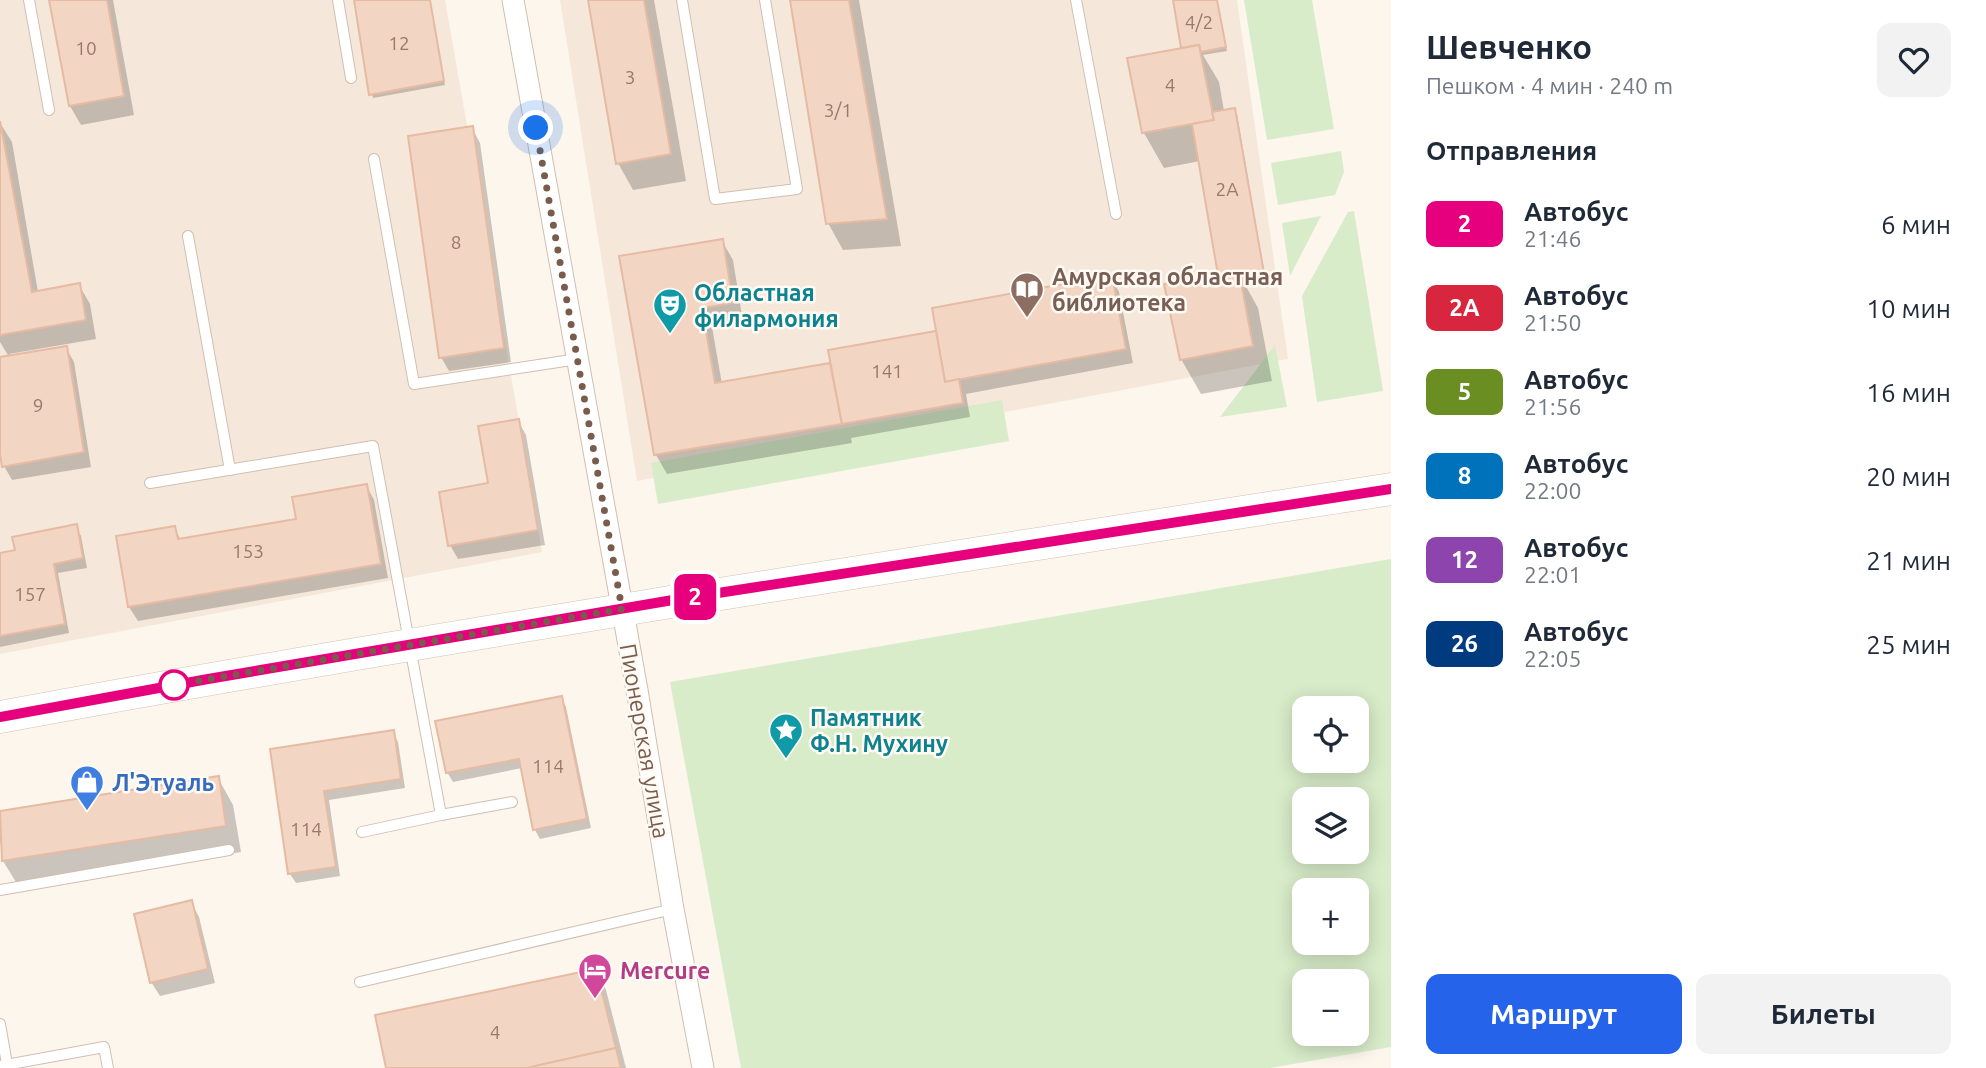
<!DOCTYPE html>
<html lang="ru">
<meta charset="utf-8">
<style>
:root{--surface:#fff;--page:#f2f2f3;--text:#1f2937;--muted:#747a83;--accent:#2563eb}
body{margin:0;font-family:Ubuntu,sans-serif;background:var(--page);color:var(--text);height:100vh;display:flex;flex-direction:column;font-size:26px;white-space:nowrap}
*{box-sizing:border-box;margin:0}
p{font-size:23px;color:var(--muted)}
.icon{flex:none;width:38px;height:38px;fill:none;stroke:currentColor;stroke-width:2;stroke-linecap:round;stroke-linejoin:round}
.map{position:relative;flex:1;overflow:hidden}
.panel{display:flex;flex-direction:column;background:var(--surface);width:595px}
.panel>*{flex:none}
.badge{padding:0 14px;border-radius:10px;font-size:24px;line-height:46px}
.tools{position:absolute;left:1292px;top:696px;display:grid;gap:14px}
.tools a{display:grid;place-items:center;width:77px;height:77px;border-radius:14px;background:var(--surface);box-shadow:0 4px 18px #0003;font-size:35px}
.you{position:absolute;width:35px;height:35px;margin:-18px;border:5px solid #fff;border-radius:50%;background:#1a73e8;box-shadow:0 0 0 10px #1a73e833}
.map>.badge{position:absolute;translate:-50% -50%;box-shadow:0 0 0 4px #fff}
h2{padding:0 35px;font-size:26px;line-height:63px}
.round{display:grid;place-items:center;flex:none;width:74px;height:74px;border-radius:14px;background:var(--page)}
.overview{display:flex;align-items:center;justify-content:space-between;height:119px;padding:0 35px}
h1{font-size:33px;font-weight:600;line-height:52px}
.button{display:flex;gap:14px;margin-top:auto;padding:14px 35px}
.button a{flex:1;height:80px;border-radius:14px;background:var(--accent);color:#fff;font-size:28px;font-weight:600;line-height:80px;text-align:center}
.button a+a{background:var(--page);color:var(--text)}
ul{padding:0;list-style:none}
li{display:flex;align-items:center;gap:21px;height:84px;padding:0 35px}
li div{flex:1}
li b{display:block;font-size:26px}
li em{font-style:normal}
li .badge{min-width:77px;font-weight:700;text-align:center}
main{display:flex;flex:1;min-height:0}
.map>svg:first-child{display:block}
</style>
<main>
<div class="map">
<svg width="1391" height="1068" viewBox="0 0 1391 1068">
<rect width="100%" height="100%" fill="#fdf6ec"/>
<g fill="#f5e8da">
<path d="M0,0H445L542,552L0,654Z"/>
<path d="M560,0H1237L1288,359L637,481Z"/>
</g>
<g fill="#d8ecc9" fill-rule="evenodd">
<path d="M1244,0H1312L1334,129L1267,140Z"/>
<path d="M1341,151L1344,172L1335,195L1278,205L1271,163Z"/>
<path d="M1354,211L1383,391L1317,402L1302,296L1348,212Z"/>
<path d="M1321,216L1290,276L1282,223Z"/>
<path d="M1275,345L1287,407L1220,417Z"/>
<path d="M1002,400L1009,441L658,504L651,463Z"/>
<path d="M1391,559V1047L1270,1068H741L670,682ZM1304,709H1356V761H1304ZM1304,800H1356V852H1304ZM1304,891H1356V943H1304ZM1304,982H1356V1034H1304Z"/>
</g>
<g fill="#0003">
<path d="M50,0H113L134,115L81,125L70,106Z"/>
<path d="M355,0H430L445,85L373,98Z"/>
<path d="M590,0H654L686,181L633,190L618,163Z"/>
<path d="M792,0H859L901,246L843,250L828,223Z"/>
<path d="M1175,0H1217L1227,51L1203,55L1219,82L1224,111L1234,110L1237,114L1265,277L1243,281L1258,308L1272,381L1201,394L1181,359L1221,276L1200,161L1164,168L1144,133L1184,49L1208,45Z"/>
<path d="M0,123L12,142L38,292L79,285L90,304L96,339L9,354L10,357L66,348L74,362L91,467L12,480L4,466L0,444V359L9,357L0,342Z"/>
<path d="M472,128L480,143L511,362L449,371L441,357Z"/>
<path d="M722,241L733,260L743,322L712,327L722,384L830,364L833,371L830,351L938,332L1111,277L1119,292L1133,363L966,394L970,417L851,438L852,443L667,474L656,455L621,257Z"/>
<path d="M518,421L526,435L545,545L458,559L450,545L490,485Z"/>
<path d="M366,485L374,500L388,578L138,621L129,607L174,528L181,540L298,520Z"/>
<path d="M76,526L81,536L87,568L58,573L69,633L0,647V554L17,551Z"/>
<path d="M561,697L566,707L591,828L540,839L535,830L522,768L453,782L447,772Z"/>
<path d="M393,732L398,742L405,788L329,800L340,876L296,883L290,874L272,751Z"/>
<path d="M218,778L233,805L241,852L19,887L3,861L0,840V812Z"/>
<path d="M191,902L199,917L215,983L160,996L151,982Z"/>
<path d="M595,971L606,990L626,1068H388Z"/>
</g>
<g fill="#f3d5c3" stroke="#e6bba3" stroke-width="2">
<path d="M49,0H107L124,96L69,106Z"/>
<path d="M354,0H430L444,81L369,95Z"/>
<path d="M588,0H644L671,154L616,164Z"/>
<path d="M790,0H849L887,219L826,224Z"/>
<path d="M1173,0H1217L1226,47L1201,52L1199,45L1181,48Z"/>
<path d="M1199,45L1214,120L1142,133L1127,58Z"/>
<path d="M1235,108L1264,273L1240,277L1239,271L1218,275L1192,124L1214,120L1212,112Z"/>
<path d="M0,121L32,292L80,283L86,320L0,335Z"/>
<path d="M473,126L504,348L439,358L408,136Z"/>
<path d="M723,239L733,303L702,308L715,383L830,363L842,424L654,455L619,256Z"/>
<path d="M1239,271L1253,346L1180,360L1164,284Z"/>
<path d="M1112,275L1126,349L945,382L932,308Z"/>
<path d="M936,331L945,382L959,379L963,403L842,424L828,350Z"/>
<path d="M67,346L84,452L2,467L0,454V357Z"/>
<path d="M519,419L538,530L448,546L439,492L488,483L478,426Z"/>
<path d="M367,484L381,564L128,607L116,536L175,526L178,539L296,519L292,497Z"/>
<path d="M77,524L83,558L54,564L65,624L0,636V553L15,550L12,537Z"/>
<path d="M562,696L587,819L533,830L519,759L446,773L435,721Z"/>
<path d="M394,730L401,779L324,791L336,867L288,874L270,749Z"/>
<path d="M219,776L226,826L2,861L0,811Z"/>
<path d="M192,900L208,969L150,983L134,914Z"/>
<path d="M596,969L616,1048L527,1068H386L375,1015Z"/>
<path d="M616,1048L621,1068H535V1066Z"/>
</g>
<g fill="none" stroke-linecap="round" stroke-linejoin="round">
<g stroke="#d1beb0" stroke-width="12">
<g id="service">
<path d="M29,0L49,110"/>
<path d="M338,0L351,78"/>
<path d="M682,0L715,199L797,189L765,0"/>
<path d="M1076,0L1116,214"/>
<path d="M374,159L414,384L578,359"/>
<path d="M188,236L230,470"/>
<path d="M150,483L373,446L441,815L512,802"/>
<path d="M362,832L441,815"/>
<path d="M0,890L229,850"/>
<path d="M360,982L673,909"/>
<path d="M0,1024L7,1064"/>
<path d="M0,1066L104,1047L108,1068"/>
</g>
</g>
<g stroke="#d1beb0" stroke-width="23">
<path id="minor" d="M513,0L637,690L673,909L703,1068"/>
</g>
<g stroke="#d6c0b0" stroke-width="33">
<path id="secondary" d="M0,717C462,632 927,561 1391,489"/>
</g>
<use href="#service" stroke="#fff" stroke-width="10"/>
<use href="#minor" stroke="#fff" stroke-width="21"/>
<use href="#secondary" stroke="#fff" stroke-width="32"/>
</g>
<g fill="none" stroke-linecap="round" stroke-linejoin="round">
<g stroke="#fff" stroke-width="16">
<path id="line" d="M0,717L208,679L673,600L1391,489"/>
</g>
<use href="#line" stroke="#e6007e" stroke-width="10"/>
<path stroke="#7a5c4d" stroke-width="7" stroke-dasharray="0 12.6" d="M174,685L622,609L536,128"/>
</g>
<defs>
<g id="library-pin" transform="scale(1.75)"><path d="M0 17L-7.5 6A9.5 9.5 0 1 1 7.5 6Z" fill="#8d6e63" stroke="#fffaf3"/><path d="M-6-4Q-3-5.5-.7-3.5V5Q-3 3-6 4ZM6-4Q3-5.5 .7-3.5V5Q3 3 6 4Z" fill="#fff"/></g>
<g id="theatre-pin" transform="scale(1.75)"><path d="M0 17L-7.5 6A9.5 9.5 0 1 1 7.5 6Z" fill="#0f9aa8" stroke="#fffaf3"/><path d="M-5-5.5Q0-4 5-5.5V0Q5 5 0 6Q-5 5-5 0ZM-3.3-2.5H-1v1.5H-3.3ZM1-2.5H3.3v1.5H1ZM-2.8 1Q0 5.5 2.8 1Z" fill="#fff"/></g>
<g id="sight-pin" transform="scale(1.75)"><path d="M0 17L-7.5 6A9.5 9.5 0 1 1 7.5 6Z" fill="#0f9aa8" stroke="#fffaf3"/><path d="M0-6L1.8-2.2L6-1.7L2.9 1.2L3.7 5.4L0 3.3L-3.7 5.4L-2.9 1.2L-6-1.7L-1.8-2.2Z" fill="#fff"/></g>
<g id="shop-pin" transform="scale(1.75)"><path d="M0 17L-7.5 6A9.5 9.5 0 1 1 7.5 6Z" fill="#3f7fe0" stroke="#fffaf3"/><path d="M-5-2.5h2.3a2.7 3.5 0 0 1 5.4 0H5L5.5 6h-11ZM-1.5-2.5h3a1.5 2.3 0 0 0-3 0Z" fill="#fff"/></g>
<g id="hotel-pin" transform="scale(1.75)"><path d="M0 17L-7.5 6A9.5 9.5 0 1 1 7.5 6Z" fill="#d1479c" stroke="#fffaf3"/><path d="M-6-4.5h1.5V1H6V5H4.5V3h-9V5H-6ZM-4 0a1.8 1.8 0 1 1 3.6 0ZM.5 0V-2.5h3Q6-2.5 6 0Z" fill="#fff"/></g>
</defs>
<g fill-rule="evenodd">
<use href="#library-pin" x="1027" y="289"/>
<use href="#theatre-pin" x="670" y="305"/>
<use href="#sight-pin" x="786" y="730"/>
<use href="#shop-pin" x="87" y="782"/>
<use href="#hotel-pin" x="595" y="970"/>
</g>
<circle fill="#fff" stroke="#e6007e" stroke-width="3.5" cx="174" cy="685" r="14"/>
<g text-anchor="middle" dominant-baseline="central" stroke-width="5" stroke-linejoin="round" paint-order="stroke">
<g font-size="19" fill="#987a6a">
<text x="1199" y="22">4/2</text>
<text x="399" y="43">12</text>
<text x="86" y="48">10</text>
<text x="630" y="77">3</text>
<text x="1170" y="85">4</text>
<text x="838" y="110">3/1</text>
<text x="1227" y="189">2А</text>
<text x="456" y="242">8</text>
<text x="887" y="371">141</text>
<text x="38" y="405">9</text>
<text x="248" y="551">153</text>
<text x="30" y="594">157</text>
<text x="548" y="766">114</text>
<text x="306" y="829">114</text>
<text x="495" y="1032">4</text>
</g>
<g font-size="23" font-weight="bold" fill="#785e54" stroke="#fffaf3" text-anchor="start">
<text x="1052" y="276">Амурская областная<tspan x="1052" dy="26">библиотека</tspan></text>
</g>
<g font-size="23" font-weight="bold" fill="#0d838f" stroke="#fffaf3" text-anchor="start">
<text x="694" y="292">Областная<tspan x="694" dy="26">филармония</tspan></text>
<text x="810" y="717">Памятник<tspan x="810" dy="26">Ф.Н. Мухину</tspan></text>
</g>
<g font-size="23" fill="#7a5c4d" stroke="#fffaf3">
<text transform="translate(645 741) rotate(80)">Пионерская улица</text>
</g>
<g font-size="23" font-weight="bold" fill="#366cbe" stroke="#fffaf3" text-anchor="start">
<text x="112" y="782">Л'Этуаль</text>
</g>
<g font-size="23" font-weight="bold" fill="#b23c85" stroke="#fffaf3" text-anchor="start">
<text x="620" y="970">Mercure</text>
</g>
</g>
</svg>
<div class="tools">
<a><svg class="icon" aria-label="locate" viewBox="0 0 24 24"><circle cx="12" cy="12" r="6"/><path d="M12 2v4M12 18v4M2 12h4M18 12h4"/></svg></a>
<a><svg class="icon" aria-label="layers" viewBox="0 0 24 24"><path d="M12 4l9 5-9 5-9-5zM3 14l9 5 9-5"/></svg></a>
<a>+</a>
<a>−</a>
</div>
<div class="you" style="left:536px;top:128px"></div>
<b class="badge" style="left:695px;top:597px;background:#e6007e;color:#fff">2</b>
</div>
<section class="panel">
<div class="overview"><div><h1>Шевченко</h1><p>Пешком · 4 мин · 240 m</p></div><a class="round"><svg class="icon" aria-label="heart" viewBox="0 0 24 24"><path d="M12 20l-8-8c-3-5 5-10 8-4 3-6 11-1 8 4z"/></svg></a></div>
<h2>Отправления</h2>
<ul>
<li><span class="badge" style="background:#e6007e;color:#fff">2</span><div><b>Автобус</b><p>21:46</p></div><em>6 мин</em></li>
<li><span class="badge" style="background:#d7263d;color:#fff">2А</span><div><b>Автобус</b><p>21:50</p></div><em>10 мин</em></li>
<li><span class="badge" style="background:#6b8e23;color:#fff">5</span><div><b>Автобус</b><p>21:56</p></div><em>16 мин</em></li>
<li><span class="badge" style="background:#0072bc;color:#fff">8</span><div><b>Автобус</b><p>22:00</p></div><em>20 мин</em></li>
<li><span class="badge" style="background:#8e44ad;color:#fff">12</span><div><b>Автобус</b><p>22:01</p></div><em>21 мин</em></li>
<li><span class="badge" style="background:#003b80;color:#fff">26</span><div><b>Автобус</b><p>22:05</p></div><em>25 мин</em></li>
</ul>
<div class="button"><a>Маршрут</a><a>Билеты</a></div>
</section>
</main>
